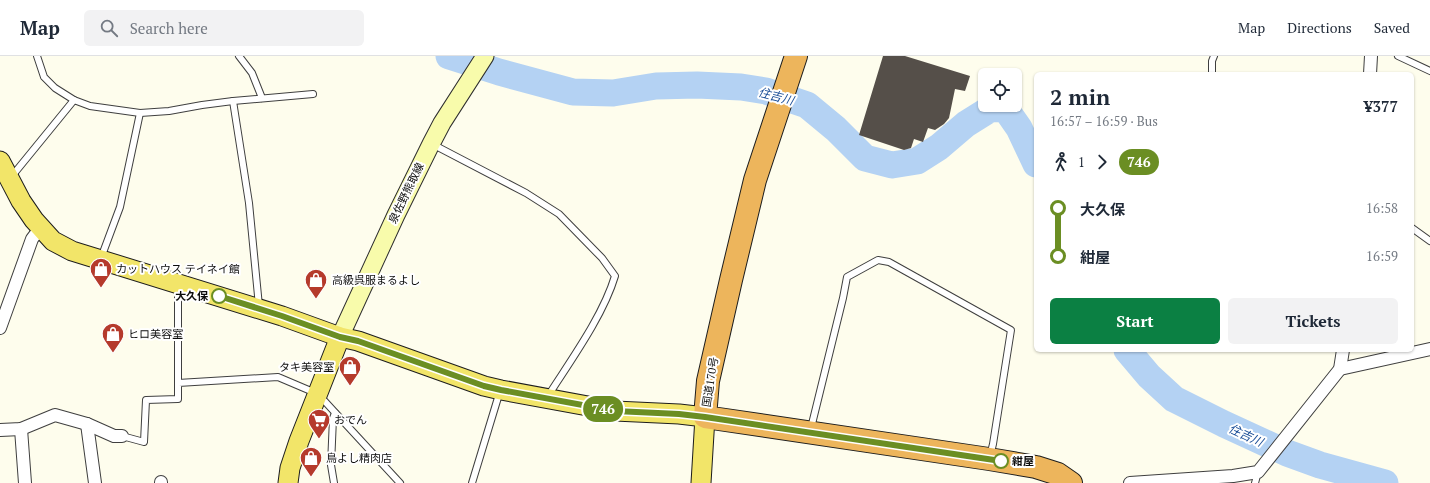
<!DOCTYPE html>
<meta charset="utf-8">
<style>
:root{--surface:#fff;--page:#f2f2f3;--text:#1f2937;--muted:#747a83;--line:#e0e1e3;--accent:#0b8043}
body{margin:0;font-family:"PT Serif","Noto Sans JP",serif;background:var(--page);color:var(--text);height:100vh;display:flex;flex-direction:column;font-size:15px;white-space:nowrap}
*{box-sizing:border-box;margin:0}
p{font-size:13px;color:var(--muted)}
.icon{flex:none;width:22px;height:22px;fill:none;stroke:currentColor;stroke-width:2;stroke-linecap:round;stroke-linejoin:round}
.map{position:relative;flex:1;overflow:hidden}
.side{position:absolute;left:1034px;top:16px;width:380px;height:280px;display:flex;flex-direction:column;background:var(--surface);border-radius:6px;box-shadow:0 1px 3px #0004}
.side>*{flex:none}
.badge{padding:0 8px;border-radius:13px;font-size:14px;line-height:26px}
.controls{position:absolute;left:978px;top:12px;display:grid;gap:8px}
.controls a{display:grid;place-items:center;width:44px;height:44px;border-radius:6px;background:var(--surface);box-shadow:0 1px 3px #0004;font-size:20px}
.map>.badge{position:absolute;translate:-50% -50%;box-shadow:0 0 0 2px #fff}
.legs{display:flex;align-items:center;gap:6px;height:44px;padding:0 16px;font-size:13px}
.legs p{margin-inline-start:auto}
.headline{display:flex;align-items:center;justify-content:space-between;height:68px;padding:0 16px}
h1{font-size:22px;font-weight:700;line-height:30px}
.action{display:flex;gap:8px;margin-top:auto;padding:8px 16px}
.action a{flex:1;height:46px;border-radius:6px;background:var(--accent);color:#fff;font-size:16px;font-weight:700;line-height:46px;text-align:center}
.action a+a{background:var(--page);color:var(--text)}
ul{padding:0 16px;list-style:none}
li{display:flex;align-items:center;gap:14px;height:48px;font-size:15px}
li i{display:grid;place-items:center;width:6px;height:100%;margin:0 5px;background:currentColor}
li i::after{content:'';width:10px;height:10px;margin:-5px;border:3px solid;border-radius:50%;background:var(--surface)}
li p{margin-inline-start:auto}
li:first-child i{background:linear-gradient(#0000 50%,currentColor 0)}
li:last-child i{background:linear-gradient(currentColor 50%,#0000 0)}
header{display:flex;align-items:center;gap:24px;box-sizing:border-box;height:56px;padding:0 20px;background:var(--surface);border-bottom:1px solid var(--line)}
header strong{font-size:19px}
nav{display:flex;gap:22px;margin-inline-start:auto;font-size:14px}
.search{width:280px;height:36px;background:var(--page);display:flex;align-items:center;gap:10px;box-sizing:border-box;padding:0 14px;border-radius:6px;color:var(--muted);font-size:15px}
.map>svg:first-child{display:block}
</style>
<header>
<strong>Map</strong>
<div class="search"><svg class="icon" aria-label="search" viewBox="0 0 24 24"><circle cx="10" cy="10" r="6"/><path d="M15 15l6 6"/></svg>Search here</div>
<nav><a>Map</a><a>Directions</a><a>Saved</a></nav>
</header>
<div class="map">
<svg width="1430" height="427" viewBox="0 0 1430 427">
<rect width="100%" height="100%" fill="#fefded"/>
<g fill="none" stroke-linecap="round" stroke-linejoin="round">
<g stroke="#b4d2f3" stroke-width="27">
<path d="M449,0L499,16L573,36L613,37L656,30L697,29L741,31L766,35L807,49L836,73L865,102L892,109L917,105L939,91L966,68L990,53L1005,52L1019,72L1036,108"/>
<path d="M1127,294L1149,320L1174,343L1224,368L1287,397L1320,409L1385,427"/>
</g>
</g>
<path fill="#554f49" d="M883,0H905L970,20L965,35L955,33L949,62L944,68L935,74L928,72L923,86L914,83L911,92L904,94L859,79Z"/>
<g fill="none" stroke-linecap="round" stroke-linejoin="round">
<g stroke="#3f3f3f" stroke-width="8">
<g id="lane">
<path d="M37,0L44,21L55,32L74,44"/>
<path d="M239,0L252,17L262,42"/>
<path d="M1398,0L1430,15"/>
<path d="M1212,18V5L1214,0"/>
<path d="M233,45L249,147L259,250"/>
<path d="M432,88L526,137L559,158L602,202L615,220C603,260 571,304 548,340"/>
<path d="M12,120L74,44L90,50L140,57L169,55L202,49L233,45L313,38"/>
<path d="M1412,172L1430,185"/>
<path d="M101,202L120,151L140,57"/>
<path d="M178,231V327"/>
<path d="M811,372L843,242L847,221L878,204L889,206L1011,274L993,388L990,400"/>
<path d="M122,380L144,386L146,344L178,343V327L278,321L318,338L400,427"/>
<path d="M334,427L331,409L333,362L335,357"/>
<path d="M472,427L500,335"/>
<path d="M1255,427L1258,416"/>
</g>
</g>
<g stroke="#3f3f3f" stroke-width="14">
<g id="street">
<path d="M1370,18L1371,0"/>
<path d="M0,272L32,183L41,171"/>
<path d="M1340,313L1430,293"/>
<path d="M87,368L95,427"/>
<path d="M21,373L25,427"/>
<path d="M0,374L21,373L55,359L87,368L114,380H122"/>
<path d="M161,426V427"/>
<path d="M1130,427L1233,420L1258,416L1340,313L1343,294"/>
</g>
</g>
<g stroke="#2e2e2e" stroke-width="19">
<path id="secondary" d="M340,281L396,159L431,88L442,67L485,0"/>
</g>
<g stroke="#1d1d1d" stroke-width="21">
<g id="primary">
<path d="M0,105L21,145L34,164L53,185L72,195L282,260L340,281L358,285L484,330L501,334L615,355L679,358L705,361L701,427"/>
<path d="M288,427L290,412L299,385L340,281"/>
</g>
</g>
<g stroke="#1d1d1d" stroke-width="24">
<path id="highway" d="M796,0L755,124L731,224L708,325L705,361L989,403L1036,411L1058,418L1071,427"/>
</g>
<use href="#lane" stroke="#fff" stroke-width="6"/>
<use href="#street" stroke="#fff" stroke-width="12"/>
<use href="#secondary" stroke="#f8fbab" stroke-width="17"/>
<use href="#primary" stroke="#f2e569" stroke-width="19"/>
<use href="#highway" stroke="#edb55c" stroke-width="22"/>
</g>
<g fill="none" stroke-linecap="round" stroke-linejoin="round">
<g stroke="#fff" stroke-width="9">
<path id="line-1" d="M219,240L282,260L340,281L358,285L484,330L501,334L615,355L679,358L705,361L1001,405"/>
</g>
<use href="#line-1" stroke="#6b8e23" stroke-width="6"/>
</g>
<defs>
<g id="shop-pin" transform="scale(1.15)"><path d="M0 17L-7.5 6A9.5 9.5 0 1 1 7.5 6Z" fill="#b53a2c" stroke="#fff"/><path d="M-5-2.5h2.3a2.7 3.5 0 0 1 5.4 0H5L5.5 6h-11ZM-1.5-2.5h3a1.5 2.3 0 0 0-3 0Z" fill="#fff"/></g>
<g id="supermarket-pin" transform="scale(1.15)"><path d="M0 17L-7.5 6A9.5 9.5 0 1 1 7.5 6Z" fill="#b53a2c" stroke="#fff"/><path d="M-6-5.5h2.5l.6 2H6L4.5 2H-2.5L-4.4-4H-6ZM-1.5 3.2a1.3 1.3 0 1 0 .1 0ZM3 3.2a1.3 1.3 0 1 0 .1 0Z" fill="#fff"/></g>
</defs>
<g fill-rule="evenodd">
<use href="#shop-pin" x="101" y="213"/>
<use href="#shop-pin" x="316" y="224"/>
<use href="#shop-pin" x="113" y="278"/>
<use href="#shop-pin" x="350" y="311"/>
<use href="#supermarket-pin" x="319" y="364"/>
<use href="#shop-pin" x="311" y="402"/>
</g>
<g fill="#fff" stroke="#6b8e23" stroke-width="2">
<circle cx="219" cy="240" r="7"/>
<circle cx="1001" cy="405" r="7"/>
</g>
<g text-anchor="middle" dominant-baseline="central" stroke-width="4" stroke-linejoin="round" paint-order="stroke">
<g font-size="11" fill="#0c0c0c" stroke="#fff">
<text transform="translate(406 137) rotate(-64)">泉佐野熊取線</text>
<text transform="translate(710 326) rotate(-81)">国道170号</text>
</g>
<g font-size="11" fill="#0c0c0c" stroke="#fff" text-anchor="start">
<text x="116" y="213">カットハウス テイネイ館</text>
<text x="332" y="224">高級呉服まるよし</text>
<text x="128" y="278">ヒロ美容室</text>
<text x="334" y="311" text-anchor="end">タキ美容室</text>
<text x="334" y="364">おでん</text>
<text x="326" y="402">鳥よし精肉店</text>
</g>
<g font-size="11" font-weight="bold" fill="#0c0c0c" stroke="#fff" text-anchor="end">
<text x="208" y="240">大久保</text>
<text x="1012" y="405" text-anchor="start">紺屋</text>
</g>
<g font-size="12" font-style="italic" fill="#1c4f98" stroke="#fff">
<text transform="translate(776 40) rotate(15)">住吉川</text>
<text transform="translate(1246 379) rotate(25)">住吉川</text>
</g>
</g>
</svg>
<div class="controls">
<a><svg class="icon" aria-label="locate" viewBox="0 0 24 24"><circle cx="12" cy="12" r="6"/><path d="M12 2v4M12 18v4M2 12h4M18 12h4"/></svg></a>
</div>
<b class="badge" style="left:603px;top:353px;background:#6b8e23;color:#fff">746</b>
<section class="side">
<div class="headline"><div><h1>2 min</h1><p>16:57 – 16:59 · Bus</p></div><b>¥377</b></div>
<div class="legs"><svg class="icon" aria-label="walk" viewBox="0 0 24 24"><circle cx="13" cy="4" r="2"/><path d="M13 8l-2 6 4 7M11 14l-3 7M7 12l3-4h3l4 4"/></svg>1<svg class="icon" aria-label="forward" viewBox="0 0 24 24"><path d="M9 5l7 7-7 7"/></svg><b class="badge" style="background:#6b8e23;color:#fff">746</b></div>
<ul>
<li><i style="color:#6b8e23"></i><b>大久保</b><p>16:58</p></li>
<li><i style="color:#6b8e23"></i><b>紺屋</b><p>16:59</p></li>
</ul>
<div class="action"><a>Start</a><a>Tickets</a></div>
</section>
</div>
